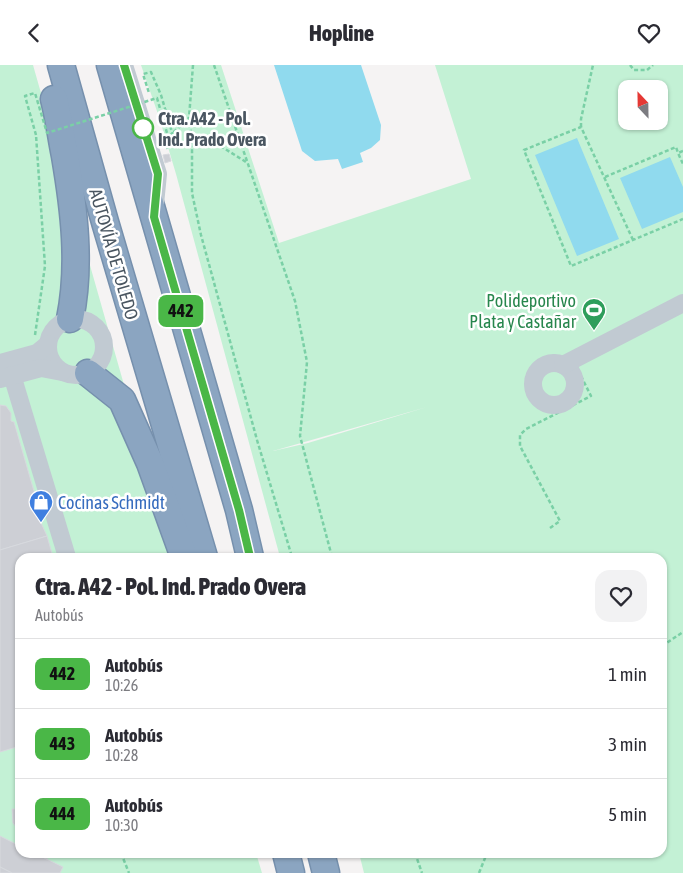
<!DOCTYPE html>
<html lang="es">
<meta charset="utf-8">
<style>
:root{--surface:#fff;--page:#f2f2f3;--text:#2b2b33;--muted:#7c7c81;--line:#e1e1e2}
body{margin:0;font-family:"Asap Condensed",sans-serif;background:var(--page);color:var(--text);height:100vh;display:flex;flex-direction:column;font-size:19px;white-space:nowrap}
*{box-sizing:border-box;margin:0}
p{font-size:16px;color:var(--muted)}
.icon{flex:none;width:28px;height:28px;fill:none;stroke:currentColor;stroke-width:2;stroke-linecap:round;stroke-linejoin:round}
.map{position:relative;flex:1;overflow:hidden}
.side{position:absolute;left:15px;top:488px;width:652px;height:305px;display:flex;flex-direction:column;background:var(--surface);border-radius:15px;box-shadow:0 1px 4px #0004}
.side>*{flex:none}
.badge{padding:0 10px;border-radius:8px;font-size:18px;line-height:32px}
.needle{width:32px;rotate:338deg}
.tools{position:absolute;left:618px;top:15px;display:grid;gap:10px}
.tools a{display:grid;place-items:center;width:50px;height:50px;border-radius:10px;background:var(--surface);box-shadow:0 1px 4px #0004;font-size:25px}
.map>.badge{position:absolute;translate:-50% -50%;box-shadow:0 0 0 2px #fff}
.round{display:grid;place-items:center;flex:none;width:52px;height:52px;border-radius:15px;background:var(--page)}
.summary{display:flex;align-items:center;justify-content:space-between;height:85px;padding:0 20px}
h1{font-size:24px;font-weight:800;line-height:38px}
ul{padding:0;list-style:none}
li{display:flex;align-items:center;gap:15px;height:70px;padding:0 20px;border-top:1px solid var(--line)}
li div{flex:1}
li b{display:block;font-size:19px}
li em{font-style:normal}
li .badge{min-width:55px;font-weight:700;text-align:center}
header{display:flex;justify-content:space-between;align-items:center;height:65px;padding:0 20px;background:var(--surface);font-size:22px;font-weight:800}
.map>svg:first-child{display:block}
</style>
<header><svg class="icon" aria-label="back" viewBox="0 0 24 24"><path d="M15 5l-7 7 7 7"/></svg>Hopline<svg class="icon" aria-label="heart" viewBox="0 0 24 24"><path d="M12 20l-8-8c-3-5 5-10 8-4 3-6 11-1 8 4z"/></svg></header>
<div class="map">
<svg width="683" height="808" viewBox="0 0 683 808">
<rect width="100%" height="100%" fill="#f5f3f3"/>
<g fill="#c3f1d5" fill-rule="evenodd">
<path d="M0,0H33L173,492H20V788H256L262,808H0Z"/>
<path d="M141,0H221L279,178L471,114L435,0H683V808H364L359,788H662V492H280L176,109L159,52ZM626,24H659V56H626ZM427,342L308,378L273,386Z"/>
</g>
<g fill="#90daee">
<path d="M274,0H361L381,60L380,75L371,83L360,88L363,97L342,104L338,94L315,96L302,86Z"/>
<path d="M577,73L619,174L577,191L535,90Z"/>
<path d="M670,92L683,122V147L642,164L620,113Z"/>
</g>
<g fill="#cdcfd5" stroke="#d7d9de">
<path d="M169,89L171,96L165,98L163,90Z"/>
<path d="M0,340L6,341L11,348V356L14,357L40,447L41,458L47,471L0,485Z"/>
<path d="M47,471L53,492H20V681L0,687V485Z"/>
<path d="M12,744H19L20,767L13,758Z"/>
<path d="M0,771L20,781V788H34L63,802L60,808H12L0,802Z"/>
<path d="M34,788H49L47,794Z"/>
<path d="M0,802L12,808H0Z"/>
</g>
<g fill="none" stroke-linecap="round" stroke-linejoin="round">
<g stroke="#7690ad" stroke-width="29">
<g id="highway">
<path d="M61,0L105,157L204,492"/>
<path d="M110,0L239,445L250,492"/>
<path d="M54,34C59,53 61,72 65,91C74,144 81,200 70,254"/>
<path d="M88,308L122,335L150,398L184,492"/>
<path d="M286,788L291,808"/>
<path d="M321,788L326,808"/>
</g>
</g>
<g stroke="#7ad0a6" stroke-width="2.5" stroke-dasharray="4 2.5" stroke-linecap="butt">
<path d="M193,0L189,53L192,76V128L201,170L257,375L292,492"/>
<path d="M214,0L295,236L307,297L300,371L332,492"/>
<path d="M630,0L634,5H647L653,0"/>
<path d="M581,62V54L593,0"/>
<path d="M164,76L189,53"/>
<path d="M166,83L206,72L246,97"/>
<path d="M683,86L678,88L683,99"/>
<path d="M605,112L676,82L678,88"/>
<path d="M633,175L581,62L524,85L571,201L683,154"/>
<path d="M35,270L45,201L36,70"/>
<circle cx="554" cy="319" r="28"/>
<path d="M550,463L560,456L520,381V370L526,364L591,331L580,309"/>
<path d="M662,581L683,567"/>
<path d="M121,788L129,808"/>
<path d="M415,788L422,808"/>
<path d="M479,808L487,788"/>
</g>
<g stroke="#c1cad2" stroke-width="18">
<path d="M124,0L158,109L155,139"/>
<circle cx="76" cy="282" r="28"/>
<path d="M0,298L37,288L48,279"/>
<circle cx="554" cy="319" r="21"/>
<path d="M563,300L683,238"/>
<path d="M12,310L67,492"/>
<path d="M0,314L41,303L62,307"/>
</g>
<use href="#highway" stroke="#8ba5c1" stroke-width="26"/>
<path stroke="#7ad0a6" stroke-width="2.5" stroke-dasharray="4 2.5" stroke-linecap="butt" d="M36,70L25,31L35,28L47,68L157,33L169,75L174,74L161,30L151,7L143,9L149,28"/>
</g>
<g fill="none" stroke-linecap="round" stroke-linejoin="round">
<g stroke="#fff" stroke-width="11">
<path id="line" d="M124,0L158,109L154,152L239,445L250,492"/>
</g>
<use href="#line" stroke="#4ab747" stroke-width="8"/>
</g>
<defs>
<g id="stadium-pin" transform="scale(1.25)"><path d="M0 17L-7.5 6A9.5 9.5 0 1 1 7.5 6Z" fill="#2e9e5b" stroke="#fff"/><path d="M0-5a6.5 5 0 1 0 0 10a6.5 5 0 1 0 0-10ZM-3.5-1.8h7v3.6h-7Z" fill="#fff"/></g>
<g id="shop-pin" transform="scale(1.25)"><path d="M0 17L-7.5 6A9.5 9.5 0 1 1 7.5 6Z" fill="#3f7fe0" stroke="#fff"/><path d="M-5-2.5h2.3a2.7 3.5 0 0 1 5.4 0H5L5.5 6h-11ZM-1.5-2.5h3a1.5 2.3 0 0 0-3 0Z" fill="#fff"/></g>
</defs>
<g fill-rule="evenodd">
<use href="#stadium-pin" x="594" y="245"/>
<use href="#shop-pin" x="41" y="437"/>
</g>
<circle fill="#fff" stroke="#4ab747" stroke-width="2.5" cx="143" cy="63" r="10"/>
<g text-anchor="middle" dominant-baseline="central" stroke-width="5" stroke-linejoin="round" paint-order="stroke">
<g font-size="18" font-weight="bold" fill="#4a5661" stroke="#fff" text-anchor="start">
<text x="158" y="53">Ctra. A42 - Pol.<tspan x="158" dy="21">Ind. Prado Overa</tspan></text>
</g>
<g font-size="18" fill="#4a5661" stroke="#fff">
<text transform="translate(114 189) rotate(74)">AUTOVÍA DE TOLEDO</text>
</g>
<g font-size="18" fill="#27864d" stroke="#fff" text-anchor="end">
<text x="576" y="235">Polideportivo<tspan x="576" dy="21">Plata y Castañar</tspan></text>
</g>
<g font-size="18" fill="#366cbe" stroke="#fff" text-anchor="start">
<text x="58" y="437">Cocinas Schmidt</text>
</g>
</g>
</svg>
<div class="tools">
<a><svg class="needle" viewBox="-14 -14 28 28"><path d="M0-13l5 13h-10z" fill="#e53935"/><path d="M0 13l5-13h-10z" fill="#7c7c81"/></svg></a>
</div>
<b class="badge" style="left:181px;top:246px;background:#4ab747;color:#111">442</b>
<section class="side">
<div class="summary"><div><h1>Ctra. A42 - Pol. Ind. Prado Overa</h1><p>Autobús</p></div><a class="round"><svg class="icon" aria-label="heart" viewBox="0 0 24 24"><path d="M12 20l-8-8c-3-5 5-10 8-4 3-6 11-1 8 4z"/></svg></a></div>
<ul>
<li><span class="badge" style="background:#4ab747;color:#111">442</span><div><b>Autobús</b><p>10:26</p></div><em>1 min</em></li>
<li><span class="badge" style="background:#4ab747;color:#111">443</span><div><b>Autobús</b><p>10:28</p></div><em>3 min</em></li>
<li><span class="badge" style="background:#4ab747;color:#111">444</span><div><b>Autobús</b><p>10:30</p></div><em>5 min</em></li>
</ul>
</section>
</div>
